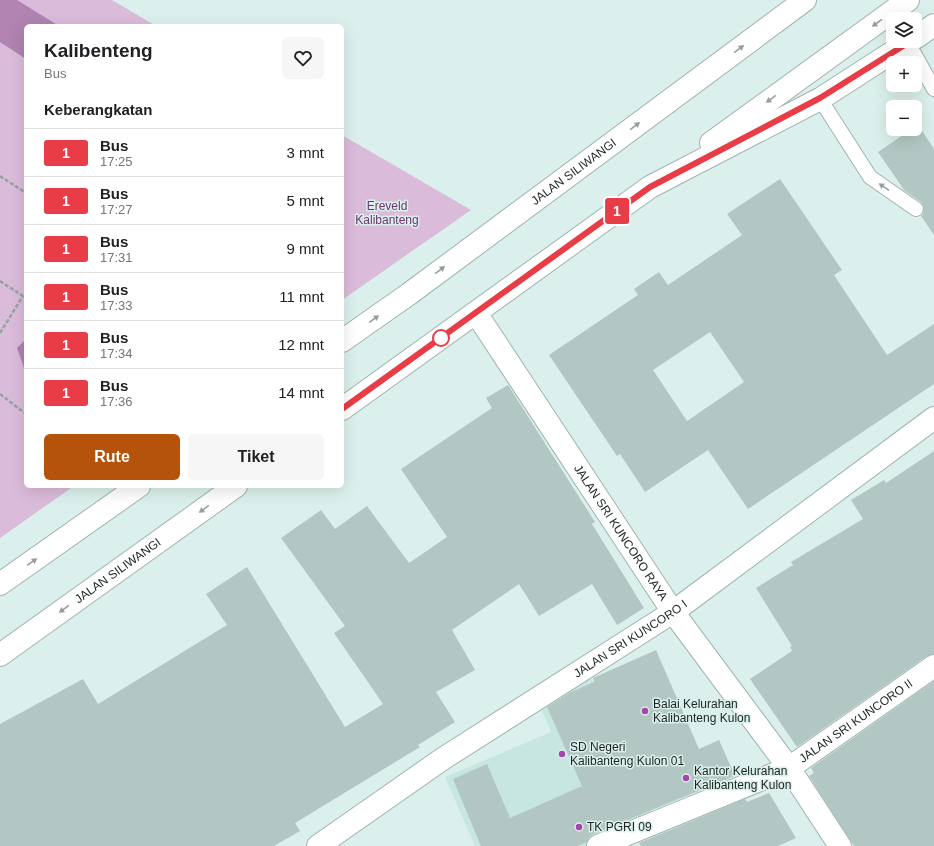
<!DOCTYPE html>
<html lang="id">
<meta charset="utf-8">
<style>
:root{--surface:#fff;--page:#f6f6f6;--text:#202124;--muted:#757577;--line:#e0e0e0;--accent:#b45309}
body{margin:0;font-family:Helvetica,sans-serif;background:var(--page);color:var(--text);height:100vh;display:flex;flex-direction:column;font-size:15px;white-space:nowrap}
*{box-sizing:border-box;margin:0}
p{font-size:13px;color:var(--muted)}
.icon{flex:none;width:22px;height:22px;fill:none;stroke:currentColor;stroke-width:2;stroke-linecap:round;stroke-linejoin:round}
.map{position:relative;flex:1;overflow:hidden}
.side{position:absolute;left:24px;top:24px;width:320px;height:464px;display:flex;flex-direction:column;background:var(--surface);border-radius:6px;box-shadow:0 4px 16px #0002}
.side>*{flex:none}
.badge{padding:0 8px;border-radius:3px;font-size:14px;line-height:26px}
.buttons{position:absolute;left:886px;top:12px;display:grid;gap:8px}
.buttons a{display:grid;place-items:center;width:36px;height:36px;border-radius:6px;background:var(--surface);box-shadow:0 4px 16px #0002;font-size:20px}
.map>.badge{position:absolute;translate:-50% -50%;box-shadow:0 0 0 2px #fff}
h2{padding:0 20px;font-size:15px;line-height:36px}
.round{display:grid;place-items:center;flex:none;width:42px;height:42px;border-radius:6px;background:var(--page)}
.overview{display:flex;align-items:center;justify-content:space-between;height:68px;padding:0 20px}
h1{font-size:19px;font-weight:700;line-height:30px}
.button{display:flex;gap:8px;margin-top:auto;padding:8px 20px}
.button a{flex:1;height:46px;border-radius:6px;background:var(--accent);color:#fff;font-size:16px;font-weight:700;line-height:46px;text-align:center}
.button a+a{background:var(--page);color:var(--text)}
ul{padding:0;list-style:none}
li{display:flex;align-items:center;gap:12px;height:48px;padding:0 20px;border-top:1px solid var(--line)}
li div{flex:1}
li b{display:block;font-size:15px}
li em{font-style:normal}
li .badge{min-width:44px;font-weight:700;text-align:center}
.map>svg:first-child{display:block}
</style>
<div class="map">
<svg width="934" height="846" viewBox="0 0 934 846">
<rect width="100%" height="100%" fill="#dbf0ec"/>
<path fill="#c7e6e0" d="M591,678L653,817L584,846H475L445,777L551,732L539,703Z"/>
<g fill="#dbbbda">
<path d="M0,0H112L156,26H26V486H74L0,538Z"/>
<path d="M342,135L471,210L342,300Z"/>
</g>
<g fill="#b083b1">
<path d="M0,0H17L59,26H26V59L0,42Z"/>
<path d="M26,339V374L17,348Z"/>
</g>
<g fill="#b2c7c3" fill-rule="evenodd">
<path d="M918,125L934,149V235L921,216L923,214L924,210L923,205L921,202L904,190L878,152L912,129H915V127Z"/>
<path d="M780,179L842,270L834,275L887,355L934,324V384L748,509L708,450L645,492L620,454L617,456L549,355L638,295L634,289L659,272L668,285L742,235L727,214ZM710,332L744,382L687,421L653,370Z"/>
<path d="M508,385L595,522L592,524L644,608L617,625L592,584L539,616L519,584L452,630L475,670L436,692L455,722L418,745L420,747L295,823L300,831L274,846H0V724L83,679L98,704L227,625L206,594L247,567L345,727L383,704L334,633L345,626L281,538L321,510L335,529L367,506L409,563L447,537L401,469L492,408L486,398Z"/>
<path d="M934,451V654L927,656L797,747L750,679L792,651L790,647L792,646L756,588L793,565L791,562L863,519L851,500L884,480L886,483Z"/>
<path d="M656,650L699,749L719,740L735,776L593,834L588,838L587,842L577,846H481L453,779L487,764L510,818L582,786L547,707L571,692L594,682L593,678Z"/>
<path d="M934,681V846H854L809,776L814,773L811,768Z"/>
<path d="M769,793L796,838L778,846H641L639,843L745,799L747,802Z"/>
</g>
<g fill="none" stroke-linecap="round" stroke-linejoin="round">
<g stroke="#9fb4b0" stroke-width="16">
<g id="service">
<path d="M908,43L934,89"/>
<path d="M820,99L870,177L916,209"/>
</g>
</g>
<g stroke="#9fb4b0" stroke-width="24">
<g id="minor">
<path id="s1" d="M476,313L673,612L789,768L840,846"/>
<path id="s2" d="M318,846L444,758L673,612L934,418"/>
<path id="s3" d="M598,846L789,768L934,666"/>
</g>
</g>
<g stroke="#9fb4b0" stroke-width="24">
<g id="trunk">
<path d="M915,38L934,25"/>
<path d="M711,143L908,0"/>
<path id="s4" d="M342,341L409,294L805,0"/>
<path d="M342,409L650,187L820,99L910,41"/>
<path d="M0,584L139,486"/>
<path id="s5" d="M0,655L236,486"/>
</g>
</g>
<g stroke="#93a3a0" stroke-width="2.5" stroke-dasharray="4 2" stroke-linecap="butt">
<path d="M0,176L26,193"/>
<path d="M0,281L23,296H26"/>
<path d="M0,333L23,296"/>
<path d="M0,394L26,414"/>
</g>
<use href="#service" stroke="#fff" stroke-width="14"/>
<use href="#minor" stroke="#fff" stroke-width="22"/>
<use href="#trunk" stroke="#fff" stroke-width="22"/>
</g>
<defs><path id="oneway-solid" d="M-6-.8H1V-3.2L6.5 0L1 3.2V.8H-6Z"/></defs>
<g fill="#999c9c">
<use href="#oneway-solid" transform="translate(877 23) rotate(144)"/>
<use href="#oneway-solid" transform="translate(739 49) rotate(-37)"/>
<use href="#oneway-solid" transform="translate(771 99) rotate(144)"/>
<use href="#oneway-solid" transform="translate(635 126) rotate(-37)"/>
<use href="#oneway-solid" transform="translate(884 187) rotate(-146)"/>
<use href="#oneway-solid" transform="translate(440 270) rotate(-37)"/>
<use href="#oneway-solid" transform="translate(374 319) rotate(-35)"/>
<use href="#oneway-solid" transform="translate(204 509) rotate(144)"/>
<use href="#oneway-solid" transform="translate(32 562) rotate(-35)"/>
<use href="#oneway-solid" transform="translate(64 609) rotate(144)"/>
</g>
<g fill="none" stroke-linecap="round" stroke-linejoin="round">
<g stroke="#fff" stroke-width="9">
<path id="line" d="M342,409L650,187L820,98L911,41"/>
</g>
<use href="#line" stroke="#e83d46" stroke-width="6"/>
</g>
<circle fill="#fff" stroke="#e83d46" stroke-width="2" cx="441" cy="338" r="8"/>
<g fill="#a745ab" stroke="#dbf0ec" stroke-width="1.5">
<circle cx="645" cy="711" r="4"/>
<circle cx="562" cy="754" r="4"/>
<circle cx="686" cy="778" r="4"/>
<circle cx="579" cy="827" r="4"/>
</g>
<g text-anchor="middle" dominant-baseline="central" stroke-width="3" stroke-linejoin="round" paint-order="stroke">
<g font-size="12" fill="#1c2423" stroke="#dbf0ec">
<text stroke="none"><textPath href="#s4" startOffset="287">JALAN SILIWANGI</textPath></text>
<text stroke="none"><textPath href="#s1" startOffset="263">JALAN SRI KUNCORO RAYA</textPath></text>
<text stroke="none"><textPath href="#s5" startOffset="145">JALAN SILIWANGI</textPath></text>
<text stroke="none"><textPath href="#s2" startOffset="375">JALAN SRI KUNCORO I</textPath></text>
<text stroke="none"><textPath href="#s3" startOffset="288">JALAN SRI KUNCORO II</textPath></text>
</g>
<g font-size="12" fill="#6c346e" stroke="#dbf0ec">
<text x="387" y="206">Ereveld<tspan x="387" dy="14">Kalibanteng</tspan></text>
</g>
<g font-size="12" fill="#1c2423" stroke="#dbf0ec" text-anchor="start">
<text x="653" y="704">Balai Kelurahan<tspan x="653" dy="14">Kalibanteng Kulon</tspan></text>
<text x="570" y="747">SD Negeri<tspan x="570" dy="14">Kalibanteng Kulon 01</tspan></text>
<text x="694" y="771">Kantor Kelurahan<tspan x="694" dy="14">Kalibanteng Kulon</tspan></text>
<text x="587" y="827">TK PGRI 09</text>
</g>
</g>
</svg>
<div class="buttons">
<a><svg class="icon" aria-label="layers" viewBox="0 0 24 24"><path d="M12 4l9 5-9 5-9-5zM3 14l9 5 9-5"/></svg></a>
<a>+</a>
<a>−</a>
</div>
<b class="badge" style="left:617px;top:211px;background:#e83d46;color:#fff">1</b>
<section class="side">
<div class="overview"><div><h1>Kalibenteng</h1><p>Bus</p></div><a class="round"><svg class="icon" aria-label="heart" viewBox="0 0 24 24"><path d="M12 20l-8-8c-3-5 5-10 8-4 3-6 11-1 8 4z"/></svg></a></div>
<h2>Keberangkatan</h2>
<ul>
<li><span class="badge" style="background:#e83d46;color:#fff">1</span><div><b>Bus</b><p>17:25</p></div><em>3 mnt</em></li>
<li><span class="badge" style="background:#e83d46;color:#fff">1</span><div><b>Bus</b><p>17:27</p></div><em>5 mnt</em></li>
<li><span class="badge" style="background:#e83d46;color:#fff">1</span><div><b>Bus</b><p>17:31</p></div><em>9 mnt</em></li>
<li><span class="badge" style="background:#e83d46;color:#fff">1</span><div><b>Bus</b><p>17:33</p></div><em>11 mnt</em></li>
<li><span class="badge" style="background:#e83d46;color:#fff">1</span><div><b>Bus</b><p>17:34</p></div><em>12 mnt</em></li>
<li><span class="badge" style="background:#e83d46;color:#fff">1</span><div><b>Bus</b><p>17:36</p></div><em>14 mnt</em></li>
</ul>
<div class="button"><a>Rute</a><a>Tiket</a></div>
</section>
</div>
